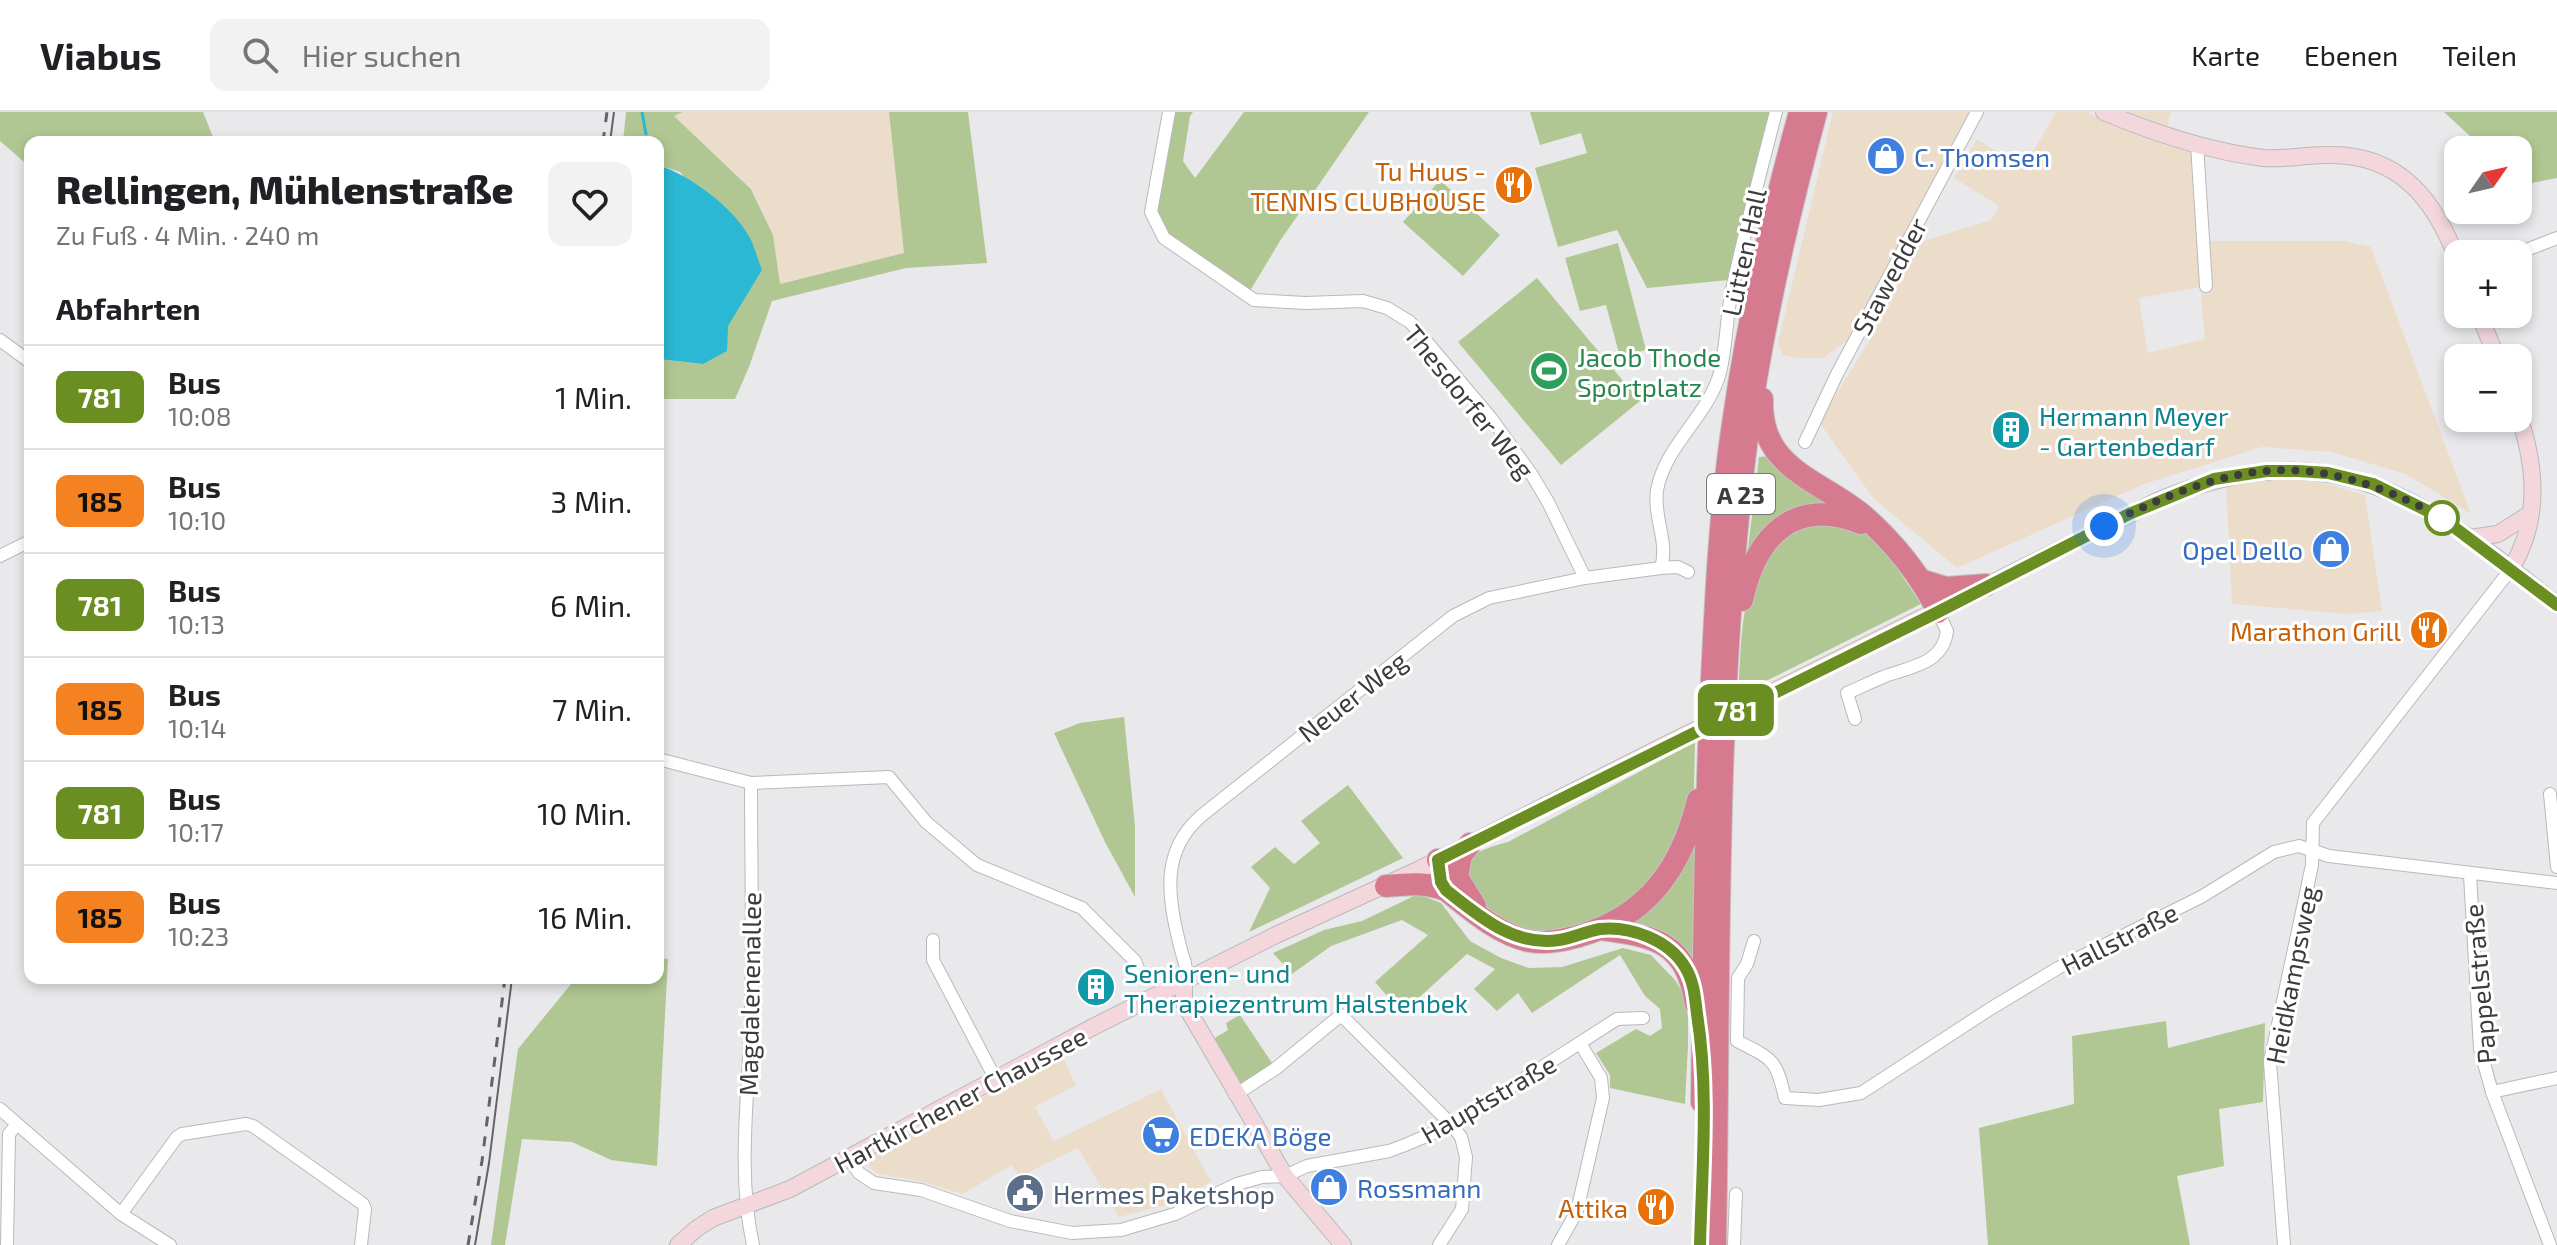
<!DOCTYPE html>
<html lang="de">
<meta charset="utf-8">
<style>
:root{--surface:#fff;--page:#f2f2f2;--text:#202124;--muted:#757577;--line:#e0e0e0}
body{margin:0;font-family:"Exo 2",sans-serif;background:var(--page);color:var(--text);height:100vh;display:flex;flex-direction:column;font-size:30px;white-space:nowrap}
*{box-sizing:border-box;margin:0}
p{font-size:26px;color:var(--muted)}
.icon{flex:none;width:44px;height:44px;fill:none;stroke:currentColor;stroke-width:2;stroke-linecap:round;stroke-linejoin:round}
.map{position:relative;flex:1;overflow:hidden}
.side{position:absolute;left:24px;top:24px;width:640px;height:848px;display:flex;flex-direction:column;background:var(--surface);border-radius:16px;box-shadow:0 4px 12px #0003}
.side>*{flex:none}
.badge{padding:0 16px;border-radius:12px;font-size:28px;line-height:52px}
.needle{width:52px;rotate:56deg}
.fabs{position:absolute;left:2444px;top:24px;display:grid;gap:16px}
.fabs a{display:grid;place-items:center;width:88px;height:88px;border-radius:16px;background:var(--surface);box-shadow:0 4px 12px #0003;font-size:40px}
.you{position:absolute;width:40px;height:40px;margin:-20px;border:6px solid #fff;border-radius:50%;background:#1a73e8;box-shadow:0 0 0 12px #1a73e833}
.map>.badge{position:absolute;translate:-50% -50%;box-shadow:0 0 0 4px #fff}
h2{padding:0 32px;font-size:30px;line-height:72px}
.round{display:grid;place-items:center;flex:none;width:84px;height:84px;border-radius:16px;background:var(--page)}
.summary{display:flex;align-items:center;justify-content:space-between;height:136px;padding:0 32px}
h1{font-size:38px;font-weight:800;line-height:60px}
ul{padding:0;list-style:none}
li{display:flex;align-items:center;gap:24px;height:104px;padding:0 32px;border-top:2px solid var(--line)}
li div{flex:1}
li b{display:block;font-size:30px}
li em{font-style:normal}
li .badge{min-width:88px;font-weight:700;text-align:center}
header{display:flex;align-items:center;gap:48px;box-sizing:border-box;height:112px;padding:0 40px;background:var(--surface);border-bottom:2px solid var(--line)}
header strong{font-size:38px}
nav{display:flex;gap:44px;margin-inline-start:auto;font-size:28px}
.search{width:560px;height:72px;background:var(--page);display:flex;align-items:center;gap:20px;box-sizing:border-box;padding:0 28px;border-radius:16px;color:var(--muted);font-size:30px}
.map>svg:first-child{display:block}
</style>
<header>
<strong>Viabus</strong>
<div class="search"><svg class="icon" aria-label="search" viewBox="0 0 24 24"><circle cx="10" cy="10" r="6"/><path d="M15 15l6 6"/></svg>Hier suchen</div>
<nav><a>Karte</a><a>Ebenen</a><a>Teilen</a></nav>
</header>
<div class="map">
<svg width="2557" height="1133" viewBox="0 0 2557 1133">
<rect width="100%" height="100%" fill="#e9e9ec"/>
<g fill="#ecddcb" fill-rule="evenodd">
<path d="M683,0H889L904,141L779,172L773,123L752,77L673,3Z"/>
<path d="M1833,0H1969L1847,229L1823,246H1796L1782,243L1778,231Z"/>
<path d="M2056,0H2088L2116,15L2170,34L2202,37L2209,129H2345L2371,135L2471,402L2406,362L2331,340L2262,335L2144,372L1957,456L1873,386L1819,310L1868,231L1920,130L1991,108L1999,94L1954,66L1977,27L2023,57ZM2200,175L2205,227L2148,241L2139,186Z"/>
<path d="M2129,0H2171L2167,14Z"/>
<path d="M2271,366L2320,370L2365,383L2382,499L2348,502L2232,492L2226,372Z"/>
<path d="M1062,944L1076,973L1035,995L1054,1029L1161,977L1211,1070L1166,1093L1119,1105L1078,1036L1019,1065L1012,1053L963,1082L923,1070L876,1061L871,1057L869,1051L872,1045L892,1033Z"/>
</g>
<g fill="#b1c793">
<path d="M0,0H203L215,30H30V55L0,29Z"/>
<path d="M626,0H683L674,4L751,77L773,123L780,172L904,141L889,0H968L987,151L906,156L772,189L749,255L735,287H658V247L703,252L762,158L680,60L658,53V30H623Z"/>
<path d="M1175,0H1193L1190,4L1183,49L1195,66L1244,0H1369L1280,129L1250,179L1169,124L1157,99Z"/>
<path d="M1530,0H1773L1729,168L1647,176L1617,118L1558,135L1535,56L1587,41L1581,21L1540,33Z"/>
<path d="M2444,0H2557V66L2521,73L2518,70V38H2485Z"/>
<path d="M1440,68L1500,123L1463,164L1403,110Z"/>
<path d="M1618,131L1646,238L1620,245L1606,193L1580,199L1565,146Z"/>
<path d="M1537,166L1640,289L1561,353L1458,230Z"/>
<path d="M1771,344L1851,398L1825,396L1746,453L1759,345Z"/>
<path d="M1802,410L1858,415L1880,431L1921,492L1738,583C1741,542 1740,491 1758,454C1764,440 1791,421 1802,410Z"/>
<path d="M1124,605L1135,714V785L1105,730L1054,621L1080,611Z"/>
<path d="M1695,630L1694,677L1690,701L1648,778L1590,814L1529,822L1493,805L1472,778L1465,752C1476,738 1490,735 1508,730Z"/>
<path d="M1348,673L1403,746L1249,820L1270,776L1251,755L1275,735L1294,752L1320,731L1301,709Z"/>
<path d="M1696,729L1694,854L1621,814Z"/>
<path d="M1418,782L1441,791L1470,829L1501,846L1529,856L1562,855L1623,836L1651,843L1675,868L1683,881L1688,904V934L1685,992L1610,976V963L1596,941L1636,917L1650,924L1662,916L1660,897L1645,884L1620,843L1532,901L1518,881L1497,899L1474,877L1495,857L1467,842L1402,901L1375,870L1428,823L1402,808L1331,834L1292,862L1273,841L1324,818L1362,809Z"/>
<path d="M658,846L668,847L657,1054L611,1048L572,1030L522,1027L505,1133H491L518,937L576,866H658Z"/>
<path d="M1240,903L1272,951L1240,974L1213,927L1228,918L1226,911Z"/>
<path d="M2166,909L2168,936L2265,911L2263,990L2219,997L2224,1054L2177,1064L2190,1133H1988L1979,1016L2074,992L2072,924Z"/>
</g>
<path fill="#2ab8d4" d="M658,53C690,63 736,97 751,128C755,137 758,148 762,158L728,214L727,239L703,252L658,247Z"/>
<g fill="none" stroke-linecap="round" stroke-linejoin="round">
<path stroke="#2ab8d4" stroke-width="3" d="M642,0L646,22"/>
<g stroke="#b9b9bc" stroke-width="14">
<g id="street">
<path d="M1169,0L1151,100L1164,126L1254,188L1305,191L1363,189L1387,196L1410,210L1491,306L1532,363L1548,390L1585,466"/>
<path d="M2197,32L2206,174"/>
<path d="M2516,142L2557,126"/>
<path d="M0,228L30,250"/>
<path d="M1805,330L1837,262L1977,0"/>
<path d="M0,444L30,429"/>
<path d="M1661,456C1669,430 1653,405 1657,378C1665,335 1704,307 1718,267C1726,245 1726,208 1731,183C1744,121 1760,61 1776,0"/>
<path d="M1855,607L1847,581C1859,576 1871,570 1883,565C1908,555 1943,553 1947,519L1938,500"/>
<path d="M658,647L751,671L889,665L926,710L977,753L1082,796L1135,849L1140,862"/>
<path d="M751,671C751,746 753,821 751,896C750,975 736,1056 753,1133"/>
<path d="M2550,682L2557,755"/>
<path d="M2470,763L2480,937L2492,980L2550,1133"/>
<path d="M933,828V848L995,966"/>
<path d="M1754,829L1747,852L1738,866L1737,929C1772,947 1776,946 1785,986L1819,988L1861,981L1990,897L2058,856L2201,785L2274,740L2299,734L2329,744L2557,771"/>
<path d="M1184,870C1188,852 1184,851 1180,834C1168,785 1160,740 1201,704L1453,504L1489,486L1585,466L1661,456L1678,455L1688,460"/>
<path d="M2492,980L2557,966"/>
<path d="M1235,983L1275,957L1341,903L1452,1013L1461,1025L1466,1045L1462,1097L1439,1133"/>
<path d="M0,997L121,1102L170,1133"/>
<path d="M850,1047L859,1061L874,1071L921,1078L1010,1109L1072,1121L1121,1118L1175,1102L1237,1072L1262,1065L1285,1064L1307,1054L1389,1039L1405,1033L1452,1013L1617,907L1643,906"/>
<path d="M121,1102L177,1025L182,1022L246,1012L253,1014L363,1092L365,1097L361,1133"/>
<path d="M7,1133L9,1022L17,1012"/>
<path d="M1558,1133L1577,1099L1603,986L1601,966L1580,931"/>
<path d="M1734,1133L1736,1082"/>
<path d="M2284,1133L2270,950L2312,753L2313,711L2511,457"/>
</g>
</g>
<g stroke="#b9b9bc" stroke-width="18">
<g id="secondary">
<path d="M2104,0C2154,21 2208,39 2263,46C2285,48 2308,42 2331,43C2401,43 2435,89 2458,149"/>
<path d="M2479,202L2497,246"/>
<path d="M2470,426L2498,422L2531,401"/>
<path d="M2511,457C2541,407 2536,354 2518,301"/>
<path d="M1776,578L2159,388C2333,316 2425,387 2557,493"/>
<path d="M1184,870V891L1285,1064L1343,1133"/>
<path d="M678,1133L696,1117L713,1106L790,1077L1093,915L1276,823L1420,757L1671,630"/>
</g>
</g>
<g stroke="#c4c4c5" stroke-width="24">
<g id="highway">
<path d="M1762,287C1759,359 1823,368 1866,406C1894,431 1922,465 1938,500"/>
<path d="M1920,468L1946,476L1986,473"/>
<path d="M1742,488C1756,424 1794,384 1861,411"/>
<path d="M1438,748L1457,765L1475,794"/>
<path d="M1457,765L1461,743L1470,732"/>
<path d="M1386,774C1407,772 1426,770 1446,778C1471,798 1499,823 1530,829C1546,832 1563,828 1579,824C1648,804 1682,755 1698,688"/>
<path d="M1601,817C1656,824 1686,830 1696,892"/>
<path d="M1702,990C1704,849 1705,708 1712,567C1716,484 1720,401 1732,319C1747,211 1771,105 1800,0"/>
<path d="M1715,1133C1720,866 1713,590 1747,325C1762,215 1787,107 1816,0"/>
</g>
</g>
<use href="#street" stroke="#fff" stroke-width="12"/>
<use href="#secondary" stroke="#f3d7dd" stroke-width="16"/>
<use href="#highway" stroke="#d67a8f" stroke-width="22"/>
<g stroke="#646466" stroke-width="2">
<path d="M610,30L614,0"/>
<path d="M475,1133L489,1051L512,866"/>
</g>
<g stroke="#646466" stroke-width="3" stroke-dasharray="10 10" stroke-linecap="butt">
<path d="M603,30L607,0"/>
<path d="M468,1133L482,1049L505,866"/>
</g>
<g stroke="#b9b9bc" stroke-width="18" stroke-linecap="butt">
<path id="secondary-bridge" d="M1671,630L1776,578"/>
</g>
<use href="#secondary-bridge" stroke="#f3d7dd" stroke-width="16"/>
</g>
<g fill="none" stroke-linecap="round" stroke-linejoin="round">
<g stroke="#fff" stroke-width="18">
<path id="line" d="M1700,1133C1702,1057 1709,977 1697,902C1695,886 1694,869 1685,855C1669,828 1631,814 1600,817C1587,819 1573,826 1559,828C1514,835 1479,804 1446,778L1441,770L1438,748L1938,500L2129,402L2214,367L2267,359H2298L2328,361L2373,372L2442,406L2557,493"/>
</g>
<use href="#line" stroke="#6b8e23" stroke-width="12"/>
<path stroke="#3c3c3d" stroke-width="8" stroke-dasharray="0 14.4" d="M2104,414C2233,349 2311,334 2442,406"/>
</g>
<defs>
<g id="shop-disc" transform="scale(2)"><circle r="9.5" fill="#3f7fe0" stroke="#fff"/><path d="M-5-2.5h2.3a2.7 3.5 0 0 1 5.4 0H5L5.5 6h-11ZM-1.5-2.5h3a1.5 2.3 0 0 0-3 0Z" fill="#fff"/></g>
<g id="restaurant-disc" transform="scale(2)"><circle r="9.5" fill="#e8710a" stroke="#fff"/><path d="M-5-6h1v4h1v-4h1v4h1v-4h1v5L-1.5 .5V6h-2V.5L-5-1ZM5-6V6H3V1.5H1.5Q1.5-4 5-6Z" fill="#fff"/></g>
<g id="stadium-disc" transform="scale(2)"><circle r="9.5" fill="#2e9e5b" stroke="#fff"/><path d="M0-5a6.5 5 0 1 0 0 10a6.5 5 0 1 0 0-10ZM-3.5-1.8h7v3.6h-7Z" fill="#fff"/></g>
<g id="building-disc" transform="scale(2)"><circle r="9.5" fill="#0f9aa8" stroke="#fff"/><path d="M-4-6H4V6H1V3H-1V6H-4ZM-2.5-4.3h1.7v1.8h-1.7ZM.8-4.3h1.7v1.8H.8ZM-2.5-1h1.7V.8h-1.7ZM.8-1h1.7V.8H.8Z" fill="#fff"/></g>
<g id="supermarket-disc" transform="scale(2)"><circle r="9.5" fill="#3f7fe0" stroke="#fff"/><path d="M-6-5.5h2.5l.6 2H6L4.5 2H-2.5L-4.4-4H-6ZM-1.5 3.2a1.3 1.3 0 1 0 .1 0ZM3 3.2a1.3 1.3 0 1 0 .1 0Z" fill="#fff"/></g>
<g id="civic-disc" transform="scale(2)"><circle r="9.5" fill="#5c6f8a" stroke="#fff"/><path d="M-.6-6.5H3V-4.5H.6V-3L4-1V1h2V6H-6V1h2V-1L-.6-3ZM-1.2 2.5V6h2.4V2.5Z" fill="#fff"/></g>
</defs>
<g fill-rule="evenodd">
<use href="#shop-disc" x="1886" y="44"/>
<use href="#restaurant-disc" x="1514" y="73"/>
<use href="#stadium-disc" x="1549" y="259"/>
<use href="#building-disc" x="2011" y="318"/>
<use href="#shop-disc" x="2331" y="437"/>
<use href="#restaurant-disc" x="2429" y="518"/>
<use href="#building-disc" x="1096" y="875"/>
<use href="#supermarket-disc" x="1161" y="1023"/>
<use href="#shop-disc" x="1329" y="1075"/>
<use href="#civic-disc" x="1025" y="1081"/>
<use href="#restaurant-disc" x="1656" y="1095"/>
</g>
<circle fill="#fff" stroke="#6b8e23" stroke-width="4" cx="2442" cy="406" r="16"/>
<g text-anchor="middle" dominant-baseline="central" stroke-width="6" stroke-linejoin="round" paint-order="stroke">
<rect fill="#fff" stroke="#767677" stroke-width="2" x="1707" y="362" width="68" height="40" rx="6"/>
<g font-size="24" font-weight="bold" fill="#3c3c3d">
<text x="1741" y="382">A 23</text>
</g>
<g font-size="26" fill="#366cbe" stroke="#fff" text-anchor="start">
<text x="1914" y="44">C. Thomsen</text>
<text x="2303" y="437" text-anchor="end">Opel Dello</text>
<text x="1189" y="1023">EDEKA Böge</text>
<text x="1357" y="1075">Rossmann</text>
</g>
<g font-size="26" fill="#c56008" stroke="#fff" text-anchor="end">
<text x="1486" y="58">Tu Huus -<tspan x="1486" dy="30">TENNIS CLUBHOUSE</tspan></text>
<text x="2401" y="518">Marathon Grill</text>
<text x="1628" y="1095">Attika</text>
</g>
<g font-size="26" fill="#3c3c3d" stroke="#fff">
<text transform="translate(1743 140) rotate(-78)">Lütten Hall</text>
<text transform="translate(1889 164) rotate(-62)">Stawedder</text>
<text transform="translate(1470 289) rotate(51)">Thesdorfer Weg</text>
<text transform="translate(1352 584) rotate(-38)">Neuer Weg</text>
<text transform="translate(2119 826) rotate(-27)">Hallstraße</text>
<text transform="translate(2291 863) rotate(-79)">Heidkampsweg</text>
<text transform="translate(2479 872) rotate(-95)">Pappelstraße</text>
<text transform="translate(749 882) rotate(-89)">Magdalenenallee</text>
<text transform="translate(1488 986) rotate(-30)">Hauptstraße</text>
<text transform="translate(960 987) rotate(-28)">Hartkirchener Chaussee</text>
</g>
<g font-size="26" fill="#27864d" stroke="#fff" text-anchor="start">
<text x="1577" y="244">Jacob Thode<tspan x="1577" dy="30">Sportplatz</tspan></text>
</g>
<g font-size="26" fill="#0d838f" stroke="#fff" text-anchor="start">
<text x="2039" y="303">Hermann Meyer<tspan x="2039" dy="30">- Gartenbedarf</tspan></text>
<text x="1124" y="860">Senioren- und<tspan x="1124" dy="30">Therapiezentrum Halstenbek</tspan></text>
</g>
<g font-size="26" fill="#4e5e75" stroke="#fff" text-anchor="start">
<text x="1053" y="1081">Hermes Paketshop</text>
</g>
</g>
</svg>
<div class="fabs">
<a><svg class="needle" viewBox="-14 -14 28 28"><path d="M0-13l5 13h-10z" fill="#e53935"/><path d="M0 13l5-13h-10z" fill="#757577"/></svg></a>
<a>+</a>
<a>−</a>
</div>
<div class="you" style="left:2104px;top:414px"></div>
<b class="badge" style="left:1736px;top:598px;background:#6b8e23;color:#fff">781</b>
<section class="side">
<div class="summary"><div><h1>Rellingen, Mühlenstraße</h1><p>Zu Fuß · 4 Min. · 240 m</p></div><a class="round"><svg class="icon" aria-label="heart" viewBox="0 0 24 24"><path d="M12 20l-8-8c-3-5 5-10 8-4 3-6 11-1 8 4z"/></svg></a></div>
<h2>Abfahrten</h2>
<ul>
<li><span class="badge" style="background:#6b8e23;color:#fff">781</span><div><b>Bus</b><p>10:08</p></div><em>1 Min.</em></li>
<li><span class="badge" style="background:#f58220;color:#111">185</span><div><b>Bus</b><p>10:10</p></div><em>3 Min.</em></li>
<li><span class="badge" style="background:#6b8e23;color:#fff">781</span><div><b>Bus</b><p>10:13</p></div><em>6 Min.</em></li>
<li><span class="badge" style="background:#f58220;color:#111">185</span><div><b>Bus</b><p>10:14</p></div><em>7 Min.</em></li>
<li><span class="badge" style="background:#6b8e23;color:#fff">781</span><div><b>Bus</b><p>10:17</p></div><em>10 Min.</em></li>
<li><span class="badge" style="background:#f58220;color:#111">185</span><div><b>Bus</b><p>10:23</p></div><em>16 Min.</em></li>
</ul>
</section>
</div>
